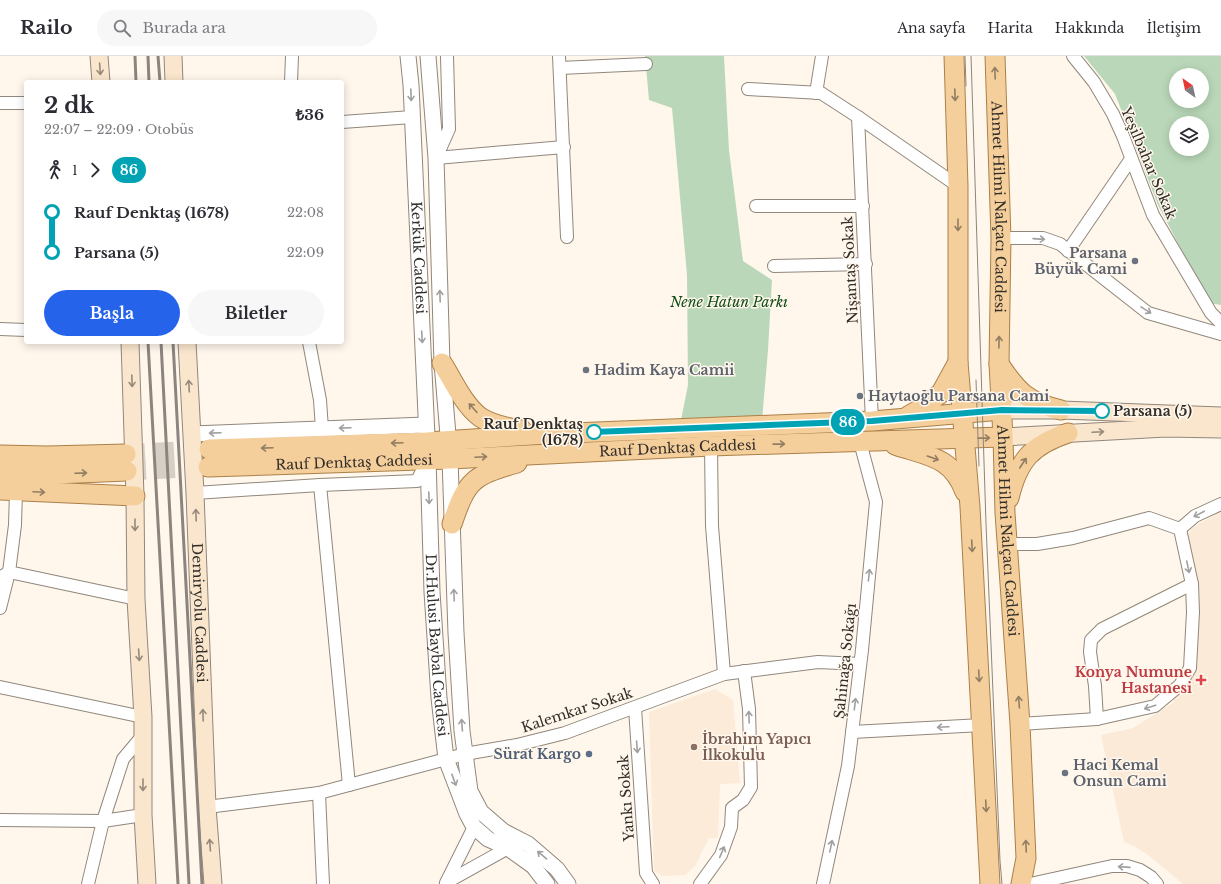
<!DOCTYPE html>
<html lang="tr">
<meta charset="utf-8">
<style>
:root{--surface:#fff;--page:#f7f7f7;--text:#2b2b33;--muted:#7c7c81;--line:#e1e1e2;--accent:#2563eb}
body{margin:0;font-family:"Libre Baskerville",serif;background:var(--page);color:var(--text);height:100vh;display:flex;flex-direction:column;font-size:15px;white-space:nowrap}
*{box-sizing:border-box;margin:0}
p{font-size:13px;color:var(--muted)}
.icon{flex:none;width:22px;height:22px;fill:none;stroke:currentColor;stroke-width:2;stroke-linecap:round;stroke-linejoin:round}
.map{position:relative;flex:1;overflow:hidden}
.drawer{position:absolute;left:24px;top:24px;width:320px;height:264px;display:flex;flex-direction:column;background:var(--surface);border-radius:4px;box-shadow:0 2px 10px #0003}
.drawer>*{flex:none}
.badge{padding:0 8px;border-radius:13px;font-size:14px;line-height:26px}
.needle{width:26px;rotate:327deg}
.fabs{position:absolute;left:1169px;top:12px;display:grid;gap:8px}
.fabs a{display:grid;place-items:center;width:40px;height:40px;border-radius:50%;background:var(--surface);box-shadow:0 2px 10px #0003;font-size:20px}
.map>.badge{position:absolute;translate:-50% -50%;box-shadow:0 0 0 2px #fff}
.legs{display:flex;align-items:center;gap:6px;height:44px;padding:0 20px;font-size:13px}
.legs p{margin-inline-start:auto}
.headline{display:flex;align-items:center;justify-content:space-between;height:68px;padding:0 20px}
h1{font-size:22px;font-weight:700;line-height:30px}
.button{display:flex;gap:8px;margin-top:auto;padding:8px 20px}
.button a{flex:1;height:46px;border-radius:24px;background:var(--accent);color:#fff;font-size:16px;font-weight:700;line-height:46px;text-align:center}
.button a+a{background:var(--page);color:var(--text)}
ul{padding:0 20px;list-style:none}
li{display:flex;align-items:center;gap:14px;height:40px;font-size:15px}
li i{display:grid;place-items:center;width:6px;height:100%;margin:0 5px;background:currentColor}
li i::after{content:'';width:10px;height:10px;margin:-5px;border:3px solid;border-radius:50%;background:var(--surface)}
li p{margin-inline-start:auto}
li:first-child i{background:linear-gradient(#0000 50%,currentColor 0)}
li:last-child i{background:linear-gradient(currentColor 50%,#0000 0)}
header{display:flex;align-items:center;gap:24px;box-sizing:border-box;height:56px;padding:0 20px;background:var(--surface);border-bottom:1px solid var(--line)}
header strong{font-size:19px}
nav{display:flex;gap:22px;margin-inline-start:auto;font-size:14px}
.search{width:280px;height:36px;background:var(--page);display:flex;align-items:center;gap:10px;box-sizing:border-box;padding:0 14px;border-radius:22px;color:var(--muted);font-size:15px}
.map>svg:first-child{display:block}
</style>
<header>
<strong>Railo</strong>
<div class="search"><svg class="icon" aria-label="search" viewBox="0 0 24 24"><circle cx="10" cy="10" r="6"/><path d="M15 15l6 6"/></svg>Burada ara</div>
<nav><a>Ana sayfa</a><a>Harita</a><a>Hakkında</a><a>İletişim</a></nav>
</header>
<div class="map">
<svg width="1221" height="828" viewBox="0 0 1221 828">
<rect width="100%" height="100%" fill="#fff7ec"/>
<path fill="#faead7" d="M1221,456V828H1183L1148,799L1136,791L1124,786L1101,679L1133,672L1173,647L1188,601L1184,495L1187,480L1192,473L1200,467Z"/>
<path fill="#fcebd9" d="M715,633L733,644L740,727L720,728L718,782H709L695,810L685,819L662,820L654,815L649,656Z"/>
<g fill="#bad8b9" fill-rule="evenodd">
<path d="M645,0H724L729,94L743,205L772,224L768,294L762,365L681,364L688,329L687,219L672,52L649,44Z"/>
<path d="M1084,0H1221V249L1209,247L1158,149L1115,38ZM1176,19H1202V45H1176ZM1176,67H1202V93H1176Z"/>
</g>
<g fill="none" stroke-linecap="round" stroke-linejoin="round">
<g stroke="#d6cfc5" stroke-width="19" stroke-dasharray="19 10" stroke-linecap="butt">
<path d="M126,398L209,393"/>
<path d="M127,415L208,411"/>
</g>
<g stroke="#91877c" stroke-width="14">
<g id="minor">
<path d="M447,0L449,73L436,102L564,91"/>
<path d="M559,0L567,181"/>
<path d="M1073,0L1094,26L1113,58L1123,80L1153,159L1211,257L1221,267"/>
<path d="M560,12L646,8"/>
<path d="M291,26L292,0"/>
<path d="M748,33L821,37L858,61L958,130"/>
<path d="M816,37L822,0"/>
<path d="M0,47H26"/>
<path d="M858,61L872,365"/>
<path d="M342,66L412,61"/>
<path d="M756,150H863"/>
<path d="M1001,182H1043L1060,188L1148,257L1221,278"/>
<path d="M1068,195L1131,103"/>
<path d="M774,210L866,208"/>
<path d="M0,273L26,274"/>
<path d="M309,286L320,344L322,373"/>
<path d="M711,390L712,470L724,618"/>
<path d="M320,429L349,729"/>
<path d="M195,437L320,429L417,425L428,403"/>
<path d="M1180,473L1195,460L1221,448"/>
<path d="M1007,488H1037L1073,482L1149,462L1180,473"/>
<path d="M0,522L9,516L136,543"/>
<path d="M0,552L9,516L15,469L16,435"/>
<path d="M0,631L143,661"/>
<path d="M635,652L646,817L653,828"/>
<path d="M1097,663L1095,630L1090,596L1091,584L1102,573L1192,528"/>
<path d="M1020,668L1097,663L1155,650L1180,629L1190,612L1193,556L1192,528L1180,473"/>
<path d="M852,676L982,669"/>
<path d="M319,737L323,828"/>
<path d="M207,751L319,737L465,698L517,689L565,677L724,618L818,606L860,608"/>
<path d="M0,764L103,765L143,759"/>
<path d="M447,826L508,792"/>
<path d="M446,827L474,771"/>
<path d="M88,828L103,765L123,703L144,678"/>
<path d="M700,828L721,799L731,771L732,752L743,744L751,731L749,653L744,615"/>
<path d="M823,828L848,710L862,594L876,446L860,386"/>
<path d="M1030,828L1112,810H1127L1140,814L1151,821L1157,828"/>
</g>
</g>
<g stroke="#91877c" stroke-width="17">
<g id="tertiary">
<path id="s1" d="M408,0L411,29L428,403L432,536L439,642L446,703L467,758L474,771L488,783L508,792L533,810L547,828"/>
<path d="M428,0L436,102L442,307L450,403L456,577L462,675L470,735L481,756L503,775L528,788L557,813L568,828"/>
<path d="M192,378L426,369"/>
</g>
</g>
<g stroke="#91877c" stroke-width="19">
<g id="secondary">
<path d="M99,0L101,26"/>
<path d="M173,0L174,26"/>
<path d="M130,286L135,440L136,543L143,661V759L147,828"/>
<path id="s2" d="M187,286L195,437L207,751L213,828"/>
<path d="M1002,354H1061L1221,360"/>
<path d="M1003,381L1166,372L1221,373"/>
</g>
</g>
<g stroke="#ab8048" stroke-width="21">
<g id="primary">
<path d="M954,0L958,130V306L970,451L990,828"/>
<path id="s3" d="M995,0L1001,182L999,308L1003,381L1005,457L1020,668L1026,802L1021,828"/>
<path d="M442,307C453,324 463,348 480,361C492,369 508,372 522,374"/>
<path d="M999,308C1018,336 1027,346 1061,354"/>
<path d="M908,360L925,350L941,337L958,306"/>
<path d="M895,389C927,400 952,400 965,436"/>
<path d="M209,393L427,386L547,378L872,365L1002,354"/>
<path d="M0,399L47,400L126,398"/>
<path id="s4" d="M208,411L450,403L711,390L1003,381"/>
<path d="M0,416L55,418L127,415"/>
<path d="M0,434L135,440"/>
<path d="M1009,442C1018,404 1032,389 1068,377"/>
<path d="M452,468C467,424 472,420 517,407"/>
</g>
</g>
<use href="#minor" stroke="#fff" stroke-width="12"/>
<use href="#tertiary" stroke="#fff" stroke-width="15"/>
<use href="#secondary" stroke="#fae6cd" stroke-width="17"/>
<use href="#primary" stroke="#f4ce9b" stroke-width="19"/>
<g stroke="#8b857e" stroke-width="1">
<path d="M965,0L966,30"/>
<path d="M971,0L986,468L1000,805L1002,828"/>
<path d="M976,324L979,410"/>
</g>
<g stroke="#8b857e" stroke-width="3">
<path d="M135,0L136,26"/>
<path d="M148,0L149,26"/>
<path d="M158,0L160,26"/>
<path d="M148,286L178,828"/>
<path d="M161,286L189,828"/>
<path d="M173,286L202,828"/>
</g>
</g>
<defs><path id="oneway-shaft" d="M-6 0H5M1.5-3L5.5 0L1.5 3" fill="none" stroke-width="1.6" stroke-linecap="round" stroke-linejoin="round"/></defs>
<g stroke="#968a7a">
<use href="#oneway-shaft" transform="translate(100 13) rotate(86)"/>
<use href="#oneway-shaft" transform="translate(132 325) rotate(88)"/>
<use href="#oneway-shaft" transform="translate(189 330) rotate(-93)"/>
<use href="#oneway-shaft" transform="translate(1098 376) rotate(-3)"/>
<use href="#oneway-shaft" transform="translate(196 459) rotate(-92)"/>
<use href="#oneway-shaft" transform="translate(135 469) rotate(90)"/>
<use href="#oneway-shaft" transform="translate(139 599) rotate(86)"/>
<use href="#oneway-shaft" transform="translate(203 659) rotate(-92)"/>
<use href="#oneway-shaft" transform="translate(143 729) rotate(90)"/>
<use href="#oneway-shaft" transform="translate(210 789) rotate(-94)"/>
</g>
<g stroke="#927e62">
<use href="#oneway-shaft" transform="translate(995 17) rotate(-92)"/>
<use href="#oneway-shaft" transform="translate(955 39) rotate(88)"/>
<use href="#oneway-shaft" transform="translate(958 169) rotate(90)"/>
<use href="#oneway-shaft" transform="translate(999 286) rotate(-89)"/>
<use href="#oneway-shaft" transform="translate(473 352) rotate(-132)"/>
<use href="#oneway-shaft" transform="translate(984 382) rotate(-1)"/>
<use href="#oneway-shaft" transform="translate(397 387) rotate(178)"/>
<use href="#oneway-shaft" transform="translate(779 388) rotate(-1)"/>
<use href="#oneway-shaft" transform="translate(267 392) rotate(178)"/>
<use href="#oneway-shaft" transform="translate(481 401) rotate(-3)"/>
<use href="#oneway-shaft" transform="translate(933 402) rotate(19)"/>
<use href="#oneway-shaft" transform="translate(1023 407) rotate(-57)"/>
<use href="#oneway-shaft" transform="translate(81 417) rotate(-2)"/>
<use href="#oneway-shaft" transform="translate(39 436) rotate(3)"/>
<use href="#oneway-shaft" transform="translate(972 490) rotate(87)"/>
<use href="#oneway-shaft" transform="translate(979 620) rotate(87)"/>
<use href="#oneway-shaft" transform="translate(1019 646) rotate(-94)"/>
<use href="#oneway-shaft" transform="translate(986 750) rotate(87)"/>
<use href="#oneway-shaft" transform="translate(1026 790) rotate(-93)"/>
</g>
<g stroke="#a2a09e">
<use href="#oneway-shaft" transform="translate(411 39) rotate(88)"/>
<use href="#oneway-shaft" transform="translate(1039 183) rotate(4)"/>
<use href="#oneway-shaft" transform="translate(440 240) rotate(-92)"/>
<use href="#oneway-shaft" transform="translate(1146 254) rotate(32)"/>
<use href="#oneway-shaft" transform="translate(422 281) rotate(87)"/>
<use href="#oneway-shaft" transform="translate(345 372) rotate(178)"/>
<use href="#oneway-shaft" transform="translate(215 377) rotate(178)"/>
<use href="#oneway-shaft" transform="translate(429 442) rotate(88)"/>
<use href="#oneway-shaft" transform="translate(1199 458) rotate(152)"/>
<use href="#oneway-shaft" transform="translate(1188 511) rotate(78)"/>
<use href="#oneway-shaft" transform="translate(869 519) rotate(-84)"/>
<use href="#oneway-shaft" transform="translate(454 539) rotate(-92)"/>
<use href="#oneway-shaft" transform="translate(855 648) rotate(-83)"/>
<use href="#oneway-shaft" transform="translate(1150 651) rotate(162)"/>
<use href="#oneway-shaft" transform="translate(749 661) rotate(-92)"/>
<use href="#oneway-shaft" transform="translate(462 669) rotate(-94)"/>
<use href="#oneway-shaft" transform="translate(943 671) rotate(177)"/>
<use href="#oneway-shaft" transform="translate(637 691) rotate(86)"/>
<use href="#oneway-shaft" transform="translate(454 724) rotate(70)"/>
<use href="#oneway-shaft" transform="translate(831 790) rotate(-78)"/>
<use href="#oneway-shaft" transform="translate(722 796) rotate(-67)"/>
<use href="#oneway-shaft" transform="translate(542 799) rotate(-140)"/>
<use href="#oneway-shaft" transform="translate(1124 811) rotate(-176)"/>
</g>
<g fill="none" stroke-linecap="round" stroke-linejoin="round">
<g stroke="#fff" stroke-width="9">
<path id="line-1" d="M594,376L872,365L1002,354L1102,355"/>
</g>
<use href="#line-1" stroke="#00a3b4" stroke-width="6"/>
</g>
<g fill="#6b7280" stroke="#fff7ec" stroke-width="1.5">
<circle cx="1135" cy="205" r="4"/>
<circle cx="586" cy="314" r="4"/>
<circle cx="860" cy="340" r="4"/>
<circle cx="1065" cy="717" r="4"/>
</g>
<g fill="#fff" stroke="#00a3b4" stroke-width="2">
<circle cx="1102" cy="355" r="7"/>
<circle cx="594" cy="376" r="7"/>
</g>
<path fill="#e0444e" stroke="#fff7ec" stroke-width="1.5" d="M1199 618h4v4h4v4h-4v4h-4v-4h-4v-4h4z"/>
<circle fill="#8d6e63" stroke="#fff7ec" stroke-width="1.5" cx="694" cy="691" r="4"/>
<circle fill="#5c6f8a" stroke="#fff7ec" stroke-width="1.5" cx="589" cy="698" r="4"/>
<g text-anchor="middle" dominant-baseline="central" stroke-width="3" stroke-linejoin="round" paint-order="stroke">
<g font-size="14" fill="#312d28" stroke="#fff7ec">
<text transform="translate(1149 107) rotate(67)">Yeşilbahar Sokak</text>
<text stroke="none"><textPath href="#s3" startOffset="151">Ahmet Hilmi Nalçacı Caddesi</textPath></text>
<text stroke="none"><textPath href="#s1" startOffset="202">Kerkük Caddesi</textPath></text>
<text transform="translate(850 214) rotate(-93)">Nişantaş Sokak</text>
<text stroke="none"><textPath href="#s4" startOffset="470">Rauf Denktaş Caddesi</textPath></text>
<text stroke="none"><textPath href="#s4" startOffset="146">Rauf Denktaş Caddesi</textPath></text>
<text stroke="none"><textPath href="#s3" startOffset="475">Ahmet Hilmi Nalçacı Caddesi</textPath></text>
<text stroke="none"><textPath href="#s2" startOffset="271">Demiryolu Caddesi</textPath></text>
<text stroke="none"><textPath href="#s1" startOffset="590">Dr.Hulusi Baybal Caddesi</textPath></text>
<text transform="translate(845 605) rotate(-84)">Şahinağa Sokağı</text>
<text transform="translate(577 654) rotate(-18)">Kalemkar Sokak</text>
<text transform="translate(626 742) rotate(-94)">Yankı Sokak</text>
</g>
<g font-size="14" font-weight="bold" fill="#5b616d" stroke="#fff7ec" text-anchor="start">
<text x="1127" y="197" text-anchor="end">Parsana<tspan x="1127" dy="16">Büyük Cami</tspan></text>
<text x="594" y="314">Hadim Kaya Camii</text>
<text x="868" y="340">Haytaoğlu Parsana Cami</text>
<text x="1073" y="709">Haci Kemal<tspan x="1073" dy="16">Onsun Cami</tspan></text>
</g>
<g font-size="14" font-style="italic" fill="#114d14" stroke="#fff7ec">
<text x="729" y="246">Nene Hatun Parkı</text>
</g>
<g font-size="14" font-weight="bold" fill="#312d28" stroke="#fff7ec" text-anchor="start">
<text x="1113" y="355">Parsana (5)</text>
<text x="583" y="368" text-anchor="end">Rauf Denktaş<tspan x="583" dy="16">(1678)</tspan></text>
</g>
<g font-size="14" font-weight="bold" fill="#be3a42" stroke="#fff7ec" text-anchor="end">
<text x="1192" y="616">Konya Numune<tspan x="1192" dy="16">Hastanesi</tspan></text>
</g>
<g font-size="14" font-weight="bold" fill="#785e54" stroke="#fff7ec" text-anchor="start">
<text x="702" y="683">İbrahim Yapıcı<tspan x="702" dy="16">İlkokulu</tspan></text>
</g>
<g font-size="14" font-weight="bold" fill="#4e5e75" stroke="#fff7ec" text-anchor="end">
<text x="581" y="698">Sürat Kargo</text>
</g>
</g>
</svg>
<div class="fabs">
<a><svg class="needle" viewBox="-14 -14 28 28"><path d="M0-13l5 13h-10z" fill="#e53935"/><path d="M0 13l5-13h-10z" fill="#7c7c81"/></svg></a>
<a><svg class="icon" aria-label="layers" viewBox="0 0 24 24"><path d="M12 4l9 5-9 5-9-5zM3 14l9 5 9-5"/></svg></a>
</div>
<b class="badge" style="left:848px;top:366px;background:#00a3b4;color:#fff">86</b>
<section class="drawer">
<div class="headline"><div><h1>2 dk</h1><p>22:07 – 22:09 · Otobüs</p></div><b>₺36</b></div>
<div class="legs"><svg class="icon" aria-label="walk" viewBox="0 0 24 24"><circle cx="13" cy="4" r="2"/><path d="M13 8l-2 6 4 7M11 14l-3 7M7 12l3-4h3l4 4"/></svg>1<svg class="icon" aria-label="forward" viewBox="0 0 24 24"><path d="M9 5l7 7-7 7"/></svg><b class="badge" style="background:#00a3b4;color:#fff">86</b></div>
<ul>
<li><i style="color:#00a3b4"></i><b>Rauf Denktaş (1678)</b><p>22:08</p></li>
<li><i style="color:#00a3b4"></i><b>Parsana (5)</b><p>22:09</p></li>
</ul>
<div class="button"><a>Başla</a><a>Biletler</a></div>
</section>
</div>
